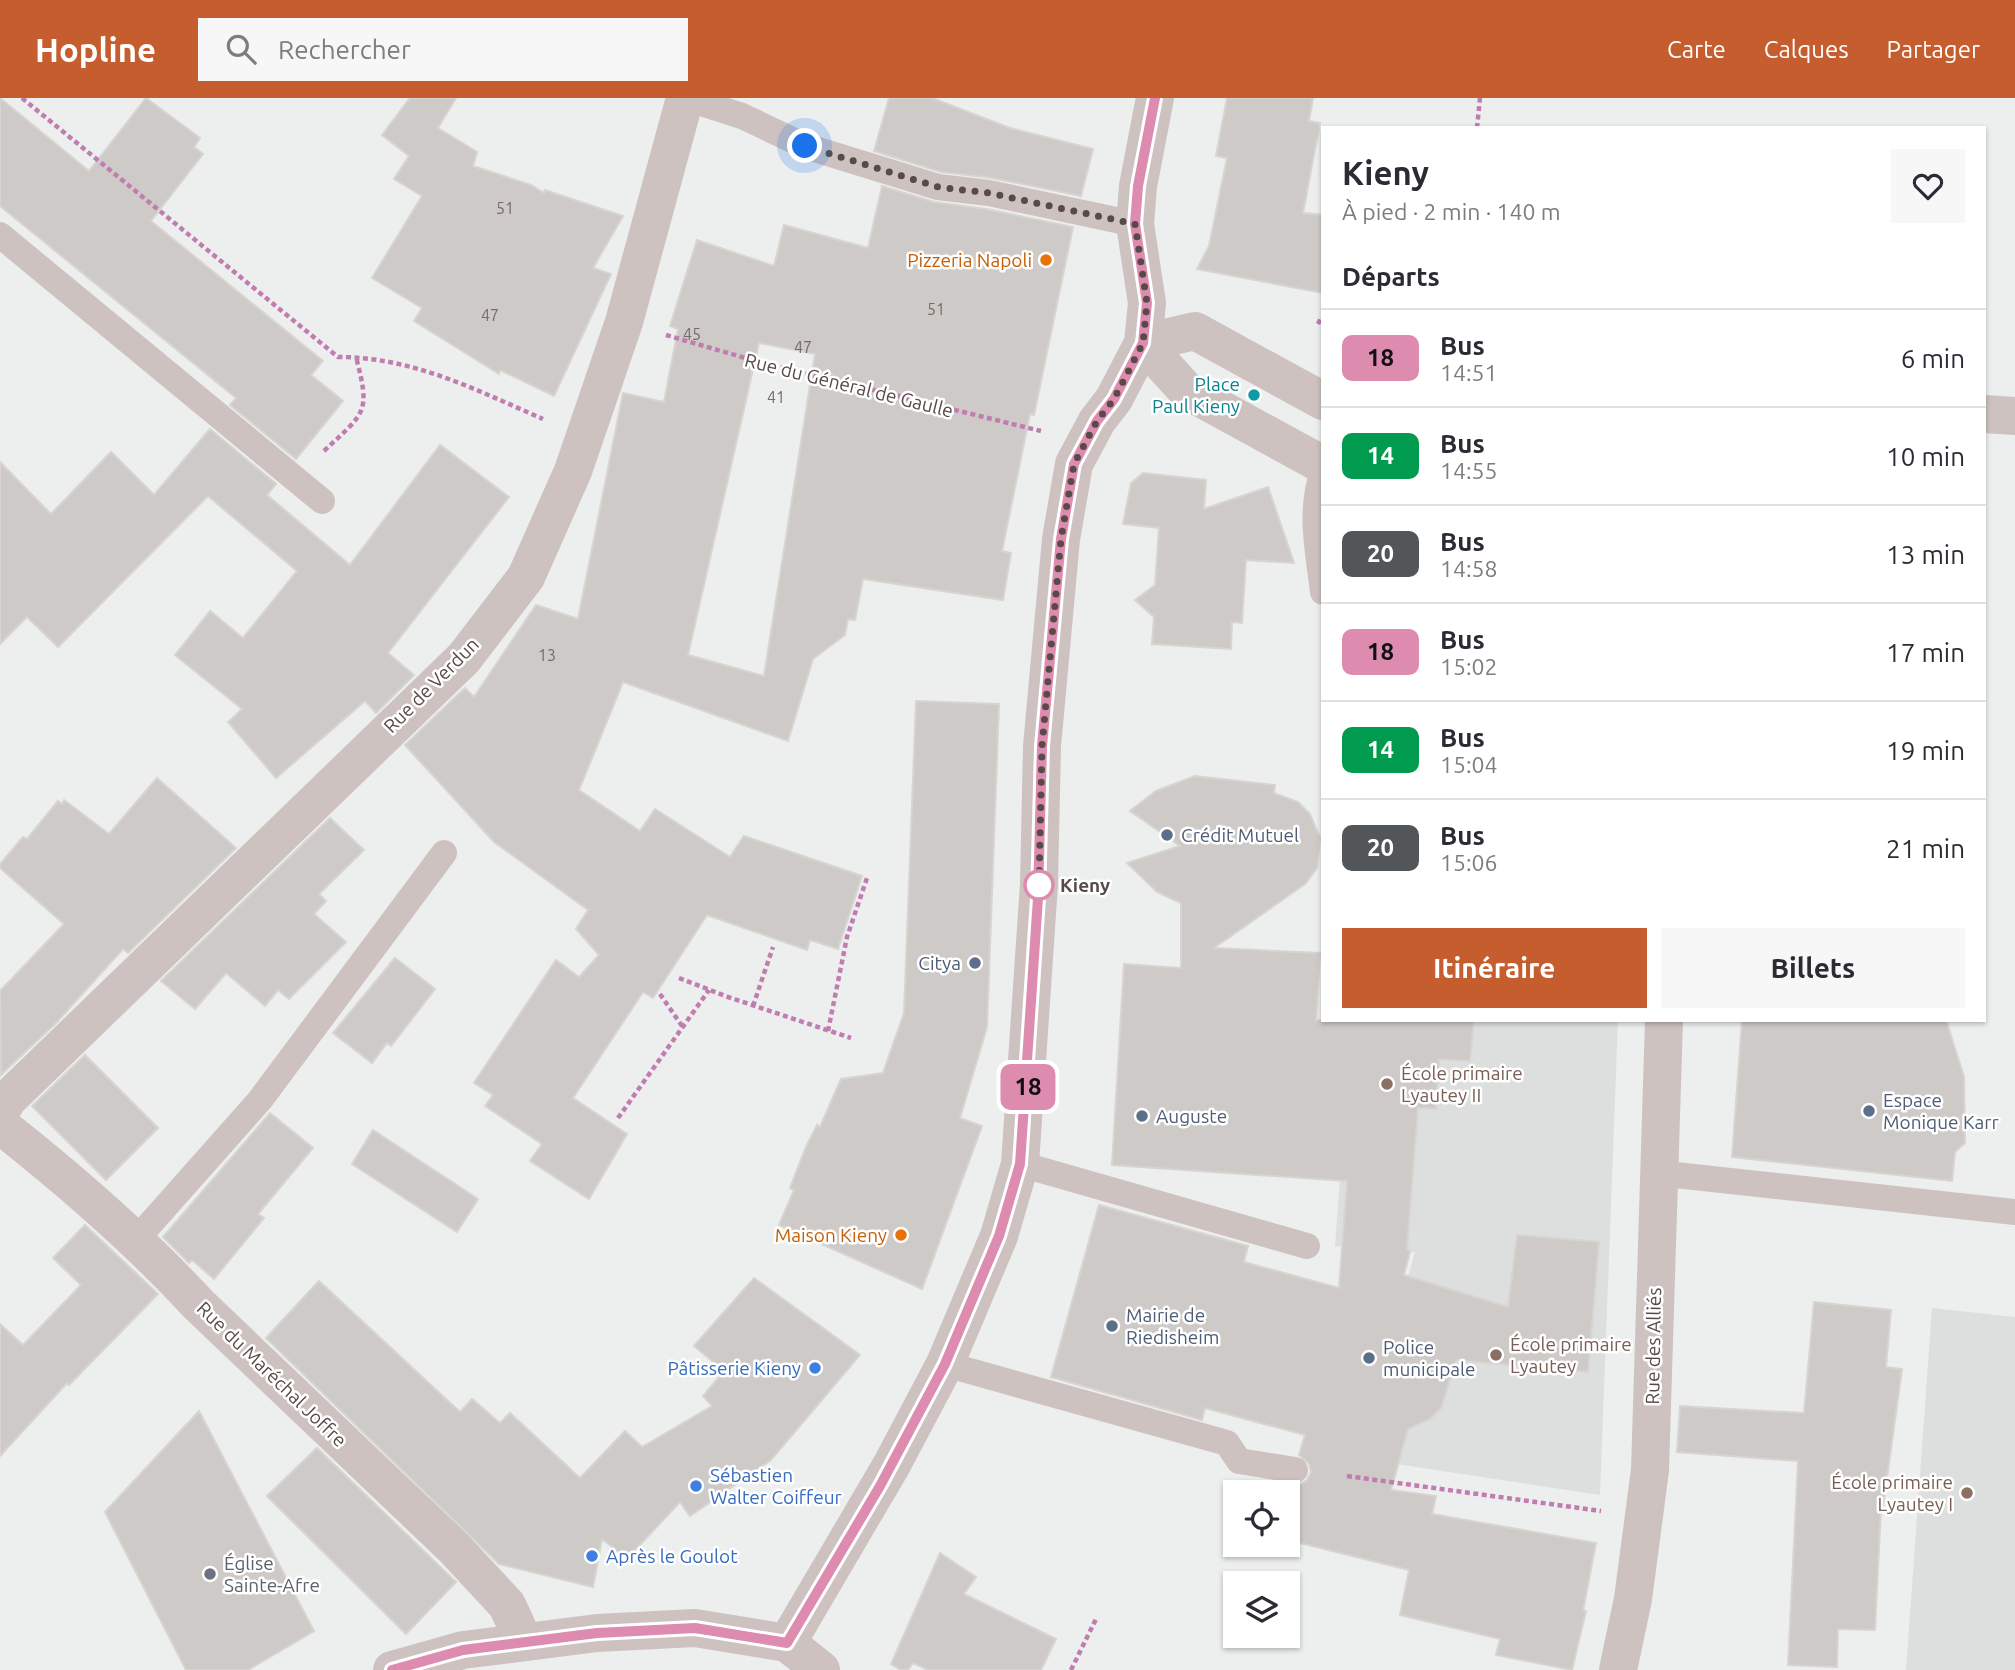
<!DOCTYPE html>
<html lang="fr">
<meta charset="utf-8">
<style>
:root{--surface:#fff;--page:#f7f7f7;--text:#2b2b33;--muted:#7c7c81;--line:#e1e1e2;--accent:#c55d2f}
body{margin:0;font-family:Ubuntu,sans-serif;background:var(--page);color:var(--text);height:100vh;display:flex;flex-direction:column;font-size:26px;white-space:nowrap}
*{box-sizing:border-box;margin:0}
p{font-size:23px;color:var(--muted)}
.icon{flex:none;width:38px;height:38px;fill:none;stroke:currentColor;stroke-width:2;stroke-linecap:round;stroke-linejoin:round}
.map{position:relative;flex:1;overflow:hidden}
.details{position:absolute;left:1321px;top:28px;width:665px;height:896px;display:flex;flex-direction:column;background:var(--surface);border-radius:0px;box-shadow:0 2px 5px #0004}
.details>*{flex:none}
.badge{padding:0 14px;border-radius:10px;font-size:24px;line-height:46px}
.tools{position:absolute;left:1223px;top:1382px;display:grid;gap:14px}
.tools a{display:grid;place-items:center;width:77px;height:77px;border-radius:0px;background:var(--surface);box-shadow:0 2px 5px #0004;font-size:35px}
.you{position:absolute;width:35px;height:35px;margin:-18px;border:5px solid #fff;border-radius:50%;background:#1a73e8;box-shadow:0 0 0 10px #1a73e833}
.map>.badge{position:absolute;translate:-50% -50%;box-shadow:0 0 0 4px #fff}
h2{padding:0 21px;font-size:26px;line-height:63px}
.round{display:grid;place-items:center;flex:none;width:74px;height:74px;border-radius:0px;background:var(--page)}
.overview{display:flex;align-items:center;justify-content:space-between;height:119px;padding:0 21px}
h1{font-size:33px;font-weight:700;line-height:52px}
.button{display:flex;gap:14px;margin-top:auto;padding:14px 21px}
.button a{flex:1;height:80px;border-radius:0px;background:var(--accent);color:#fff;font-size:28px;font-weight:700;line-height:80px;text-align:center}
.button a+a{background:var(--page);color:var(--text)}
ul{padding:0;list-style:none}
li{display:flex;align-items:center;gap:21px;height:98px;padding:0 21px;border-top:2px solid var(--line)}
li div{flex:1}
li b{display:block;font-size:26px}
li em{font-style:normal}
li .badge{min-width:77px;font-weight:700;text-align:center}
header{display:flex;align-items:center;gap:42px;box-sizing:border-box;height:98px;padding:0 35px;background:var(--accent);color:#fff}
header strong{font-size:33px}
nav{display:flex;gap:38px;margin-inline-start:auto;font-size:24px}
.search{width:490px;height:63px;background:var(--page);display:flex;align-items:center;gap:18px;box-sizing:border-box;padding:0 24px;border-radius:0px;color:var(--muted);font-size:26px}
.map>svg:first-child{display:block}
</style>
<header>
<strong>Hopline</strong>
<div class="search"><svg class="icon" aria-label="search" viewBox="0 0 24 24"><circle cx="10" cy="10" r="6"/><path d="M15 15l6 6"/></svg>Rechercher</div>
<nav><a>Carte</a><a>Calques</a><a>Partager</a></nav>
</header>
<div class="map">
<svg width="2015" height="1572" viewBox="0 0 2015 1572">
<rect width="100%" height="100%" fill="#ecefee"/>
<g fill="#dddfdf">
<path d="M1352,922H1618L1600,1397L1357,1360L1415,1154L1335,1148Z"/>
<path d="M1932,1210L2015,1219V1572H1906Z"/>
</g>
<g fill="#cecac7" stroke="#d7d4d1" stroke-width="2" fill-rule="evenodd">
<path d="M0,0L89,73L146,0L200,40L194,49L203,56L151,123L323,263L311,277L343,303L296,361L230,307L236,300L0,108Z"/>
<path d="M410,0H456L438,30L477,54L473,68L531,87L544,95L545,92L623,118L593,170L611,176L554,298L500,272L499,276L414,223L422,210L372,180L422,98L394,81L409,58L382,37Z"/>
<path d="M889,0H932L1010,30L1093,51L1081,98L992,80L941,74L874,53Z"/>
<path d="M1227,0H1313L1309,23L1320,25L1303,115L1323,117V195L1197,171L1209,148L1227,60L1216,58Z"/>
<path d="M882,88L934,104L986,111L1073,129L1034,317L1030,316L1002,453L1011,455L1003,502L863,481L855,522L848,521L845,537L813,561L788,643L623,584L579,692L640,733L655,711L730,759L744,738L862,778L838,851L810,842L807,852L707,817L653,900L643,894L573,1000L627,1036L589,1101L530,1063L542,1046L485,1008L493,997L474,985L556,862L579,879L599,857L576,831L588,812L494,744L405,647L465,590L474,599L536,507L578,521L623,295L664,304L678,231L670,228L697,142L774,168L784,127L868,150ZM759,245L815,256L764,578L688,557Z"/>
<path d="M210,331L276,386L267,397L350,467L440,347L509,399L388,555L414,577L376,615L365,603L276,680L228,624L242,611L175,557L210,513L243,540L297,473L208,398L58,549L27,519L0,546V364L51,416L111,354L154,397Z"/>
<path d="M1143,375L1206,382L1204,411L1268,389L1294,465L1246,462L1242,525L1232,524L1231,551L1152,546L1154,519L1135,502L1155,487L1159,430L1123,426L1131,385Z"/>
<path d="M916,603L999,606L987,929L960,1020L982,1028L922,1191L779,1127L794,1092L790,1090L806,1049L817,1027L820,1029L841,981L883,975L904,915Z"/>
<path d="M1195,678L1275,687L1274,695L1298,704L1310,716L1320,740L1317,770L1305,786L1214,850L1320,855L1316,922H1474L1470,963L1439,961L1436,1011L1418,1010L1407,1150L1410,1154L1404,1177L1508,1209L1517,1137L1599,1144L1588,1274L1456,1262L1441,1310L1430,1321L1408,1331L1391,1392L1436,1398L1432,1416L1596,1445L1583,1513H1586L1572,1572L1496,1557L1500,1541L1400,1517L1409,1472L1288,1442L1299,1387L1307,1382L1311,1374L1309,1366L1299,1357L1305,1337L1205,1310L1202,1322L1051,1279L1099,1107L1248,1148L1244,1164L1339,1190L1347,1083L1112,1067L1124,866L1181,870V805L1157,794L1127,765L1180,748L1130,713L1156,693Z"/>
<path d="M157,680L236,750L128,855L123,851L56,925L1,977L0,893L64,826L0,770V766L23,739L27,741L58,703L62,706L64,702L109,736Z"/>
<path d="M330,720L364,752L319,796L326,803L314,816L346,844L289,901L278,892L265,908L226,875L195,911L161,883Z"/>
<path d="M395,860L435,891L391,948L387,945L372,965L333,935Z"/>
<path d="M1742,922H1946L1964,979L1965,1045L1955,1054L1952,1083L1732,1059Z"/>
<path d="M85,957L158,1030L106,1082L32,1008Z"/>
<path d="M270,1015L313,1050L258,1116L264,1120L214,1181L192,1162L189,1165L163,1139Z"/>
<path d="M373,1032L478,1101L457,1134L352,1066Z"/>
<path d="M85,1127L158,1196L69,1287L67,1285L0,1358V1226L23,1247L81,1187L53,1160Z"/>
<path d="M754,1180L860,1257L771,1362L690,1418L680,1404L627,1461L602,1441L593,1489L499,1466L266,1240L319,1183L460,1314L472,1301L500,1325L510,1315L580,1380L625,1333L642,1349L712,1308L703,1298L724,1273L694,1248Z"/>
<path d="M1814,1204L1891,1212L1886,1269L1902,1271L1883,1409H1881L1875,1532L1838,1531L1837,1569L1788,1567L1798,1363L1677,1354L1680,1308L1804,1315Z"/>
<path d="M199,1313L314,1533L248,1572H186L105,1414Z"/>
<path d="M317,1350L456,1484L406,1536L267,1398Z"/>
<path d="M940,1455L976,1479L964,1496L1056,1541L1041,1572H928L913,1565L908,1572H901L891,1566Z"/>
</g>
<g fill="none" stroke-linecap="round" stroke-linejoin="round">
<g stroke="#c17cb0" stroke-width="4.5" stroke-dasharray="5 3.5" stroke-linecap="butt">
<path d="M22,0L338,259C413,259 476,292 543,321"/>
<path d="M1477,30L1480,0"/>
<path d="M1318,226L1321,220"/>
<path d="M666,237L759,264L1041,333"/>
<path d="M324,353C365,314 371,316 356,259"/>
<path d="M679,880L728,899L851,940"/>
<path d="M660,896L682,928"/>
<path d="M753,908L773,849"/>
<path d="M828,933L847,839L868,777"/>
<path d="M618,1020L709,892"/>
<path d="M1347,1378L1601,1413"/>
<path d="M1071,1572L1096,1521"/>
</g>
<g stroke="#cdc2bf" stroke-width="26">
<path d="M686,0L742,18L805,48L938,89L989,95L1135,126"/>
<path d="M0,137L322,403"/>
<path d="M1323,373C1309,414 1318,452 1323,494"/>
<path d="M1020,1066L1307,1148"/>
<path d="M1657,1075L2015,1114"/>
<path d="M135,1143L260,1002L444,755"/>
<path d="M945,1266L1227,1345L1239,1363L1295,1372"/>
</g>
<g stroke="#cdc2bf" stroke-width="38">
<path d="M1323,303L1195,233L1143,245L1186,292L1323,367"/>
<path d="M1984,316L2015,318"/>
<path d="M0,1014L8,1001L464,560L526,479L573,373L624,224L685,0"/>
<path d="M0,1027C70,1082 138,1141 199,1207L454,1450L507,1507L523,1542"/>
<path d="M787,1545L821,1572"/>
<path d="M1618,1572L1633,1501L1650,1372L1664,922"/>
</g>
<g stroke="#cdc2bf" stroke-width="38">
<path d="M787,1545L891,1368L945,1266L999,1138L1020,1066L1039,786L1042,648L1061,441L1074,366L1097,323L1114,301L1143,245L1147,205L1135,126L1138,88L1155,0"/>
<path d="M392,1572L463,1552L597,1535L695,1530L787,1545"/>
</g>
</g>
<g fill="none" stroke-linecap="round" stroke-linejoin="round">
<g stroke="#fff" stroke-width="16">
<path id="line" d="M392,1572L463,1552L597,1535L695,1530L787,1545L880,1388L945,1266L999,1138L1020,1066L1038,800L1042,648L1061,441L1074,366L1097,323L1114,301L1143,245L1147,205L1135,126L1138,88L1155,0"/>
</g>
<use href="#line" stroke="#dd8cb0" stroke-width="10"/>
<path stroke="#574a47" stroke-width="7" stroke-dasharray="0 12.6" d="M805,48L938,89L989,95L1135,126L1147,205L1143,245L1114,301L1097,323L1074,366L1061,441L1042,648L1039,787"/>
</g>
<g fill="#e8710a" stroke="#fff" stroke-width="2.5">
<circle cx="1046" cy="162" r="7"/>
<circle cx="901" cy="1137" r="7"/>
</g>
<circle fill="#0f9aa8" stroke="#fff" stroke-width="2.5" cx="1254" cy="297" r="7"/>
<g fill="#5c6f8a" stroke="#fff" stroke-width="2.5">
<circle cx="1167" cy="737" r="7"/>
<circle cx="975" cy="865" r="7"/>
<circle cx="1869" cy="1013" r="7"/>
<circle cx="1142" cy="1018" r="7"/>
<circle cx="1112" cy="1228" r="7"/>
<circle cx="1369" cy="1260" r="7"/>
</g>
<circle fill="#fff" stroke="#dd8cb0" stroke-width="3.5" cx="1039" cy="787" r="14"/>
<g fill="#8d6e63" stroke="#fff" stroke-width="2.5">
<circle cx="1387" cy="986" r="7"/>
<circle cx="1496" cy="1257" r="7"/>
<circle cx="1967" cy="1395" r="7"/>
</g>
<g fill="#3f7fe0" stroke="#fff" stroke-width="2.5">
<circle cx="815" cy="1270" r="7"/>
<circle cx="696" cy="1388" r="7"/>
<circle cx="592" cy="1458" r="7"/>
</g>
<circle fill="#6b7280" stroke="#fff" stroke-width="2.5" cx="210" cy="1476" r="7"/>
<g text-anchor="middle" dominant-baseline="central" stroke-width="5" stroke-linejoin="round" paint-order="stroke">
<g font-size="16" fill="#756a67">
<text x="505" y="110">51</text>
<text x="936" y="211">51</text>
<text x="490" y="217">47</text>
<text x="692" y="236">45</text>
<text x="803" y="249">47</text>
<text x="776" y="299">41</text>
<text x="547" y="557">13</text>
</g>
<g font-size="19" fill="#c56008" stroke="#fff" text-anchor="end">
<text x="1032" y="162">Pizzeria Napoli</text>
<text x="887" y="1137">Maison Kieny</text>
</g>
<g font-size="19" fill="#0d838f" stroke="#fff" text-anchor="end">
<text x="1240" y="286">Place<tspan x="1240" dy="22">Paul Kieny</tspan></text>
</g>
<g font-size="19" fill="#574a47" stroke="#fff">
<text transform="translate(849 287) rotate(14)">Rue du Général de Gaulle</text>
<text transform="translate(431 587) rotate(-45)">Rue de Verdun</text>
<text transform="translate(1653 1248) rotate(-89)">Rue des Alliés</text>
<text transform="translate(272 1276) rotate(44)">Rue du Maréchal Joffre</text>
</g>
<g font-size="19" fill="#4e5e75" stroke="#fff" text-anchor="start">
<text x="1181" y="737">Crédit Mutuel</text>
<text x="961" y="865" text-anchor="end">Citya</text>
<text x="1883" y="1002">Espace<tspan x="1883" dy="22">Monique Karr</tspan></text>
<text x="1156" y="1018">Auguste</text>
<text x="1126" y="1217">Mairie de<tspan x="1126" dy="22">Riedisheim</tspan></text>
<text x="1383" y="1249">Police<tspan x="1383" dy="22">municipale</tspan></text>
</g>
<g font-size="19" font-weight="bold" fill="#574a47" stroke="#fff" text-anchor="start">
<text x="1060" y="787">Kieny</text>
</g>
<g font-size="19" fill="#785e54" stroke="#fff" text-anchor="start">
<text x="1401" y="975">École primaire<tspan x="1401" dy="22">Lyautey II</tspan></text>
<text x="1510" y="1246">École primaire<tspan x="1510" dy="22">Lyautey</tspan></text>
<text x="1953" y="1384" text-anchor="end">École primaire<tspan x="1953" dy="22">Lyautey I</tspan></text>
</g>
<g font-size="19" fill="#366cbe" stroke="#fff" text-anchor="start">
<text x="801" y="1270" text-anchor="end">Pâtisserie Kieny</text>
<text x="710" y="1377">Sébastien<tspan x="710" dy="22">Walter Coiffeur</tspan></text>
<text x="606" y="1458">Après le Goulot</text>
</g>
<g font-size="19" fill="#5b616d" stroke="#fff" text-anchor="start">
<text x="224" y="1465">Église<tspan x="224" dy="22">Sainte-Afre</tspan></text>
</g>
</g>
</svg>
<div class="tools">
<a><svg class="icon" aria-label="locate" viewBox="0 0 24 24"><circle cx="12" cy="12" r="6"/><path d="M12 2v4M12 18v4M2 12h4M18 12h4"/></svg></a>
<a><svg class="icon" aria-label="layers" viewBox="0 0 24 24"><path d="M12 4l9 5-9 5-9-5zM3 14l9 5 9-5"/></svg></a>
</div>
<div class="you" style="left:805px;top:48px"></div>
<b class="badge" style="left:1028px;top:989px;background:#dd8cb0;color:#111">18</b>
<section class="details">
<div class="overview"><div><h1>Kieny</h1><p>À pied · 2 min · 140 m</p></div><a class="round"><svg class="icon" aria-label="heart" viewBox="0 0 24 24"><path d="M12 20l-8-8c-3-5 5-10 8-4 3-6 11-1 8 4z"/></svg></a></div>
<h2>Départs</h2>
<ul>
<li><span class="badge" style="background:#dd8cb0;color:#111">18</span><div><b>Bus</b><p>14:51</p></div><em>6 min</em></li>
<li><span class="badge" style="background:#009b4e;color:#fff">14</span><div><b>Bus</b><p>14:55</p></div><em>10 min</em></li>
<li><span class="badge" style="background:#535658;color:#fff">20</span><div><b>Bus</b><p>14:58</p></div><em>13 min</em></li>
<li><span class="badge" style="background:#dd8cb0;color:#111">18</span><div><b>Bus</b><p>15:02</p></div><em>17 min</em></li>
<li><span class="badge" style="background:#009b4e;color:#fff">14</span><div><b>Bus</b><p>15:04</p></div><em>19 min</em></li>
<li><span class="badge" style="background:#535658;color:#fff">20</span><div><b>Bus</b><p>15:06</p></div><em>21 min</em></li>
</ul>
<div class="button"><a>Itinéraire</a><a>Billets</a></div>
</section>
</div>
